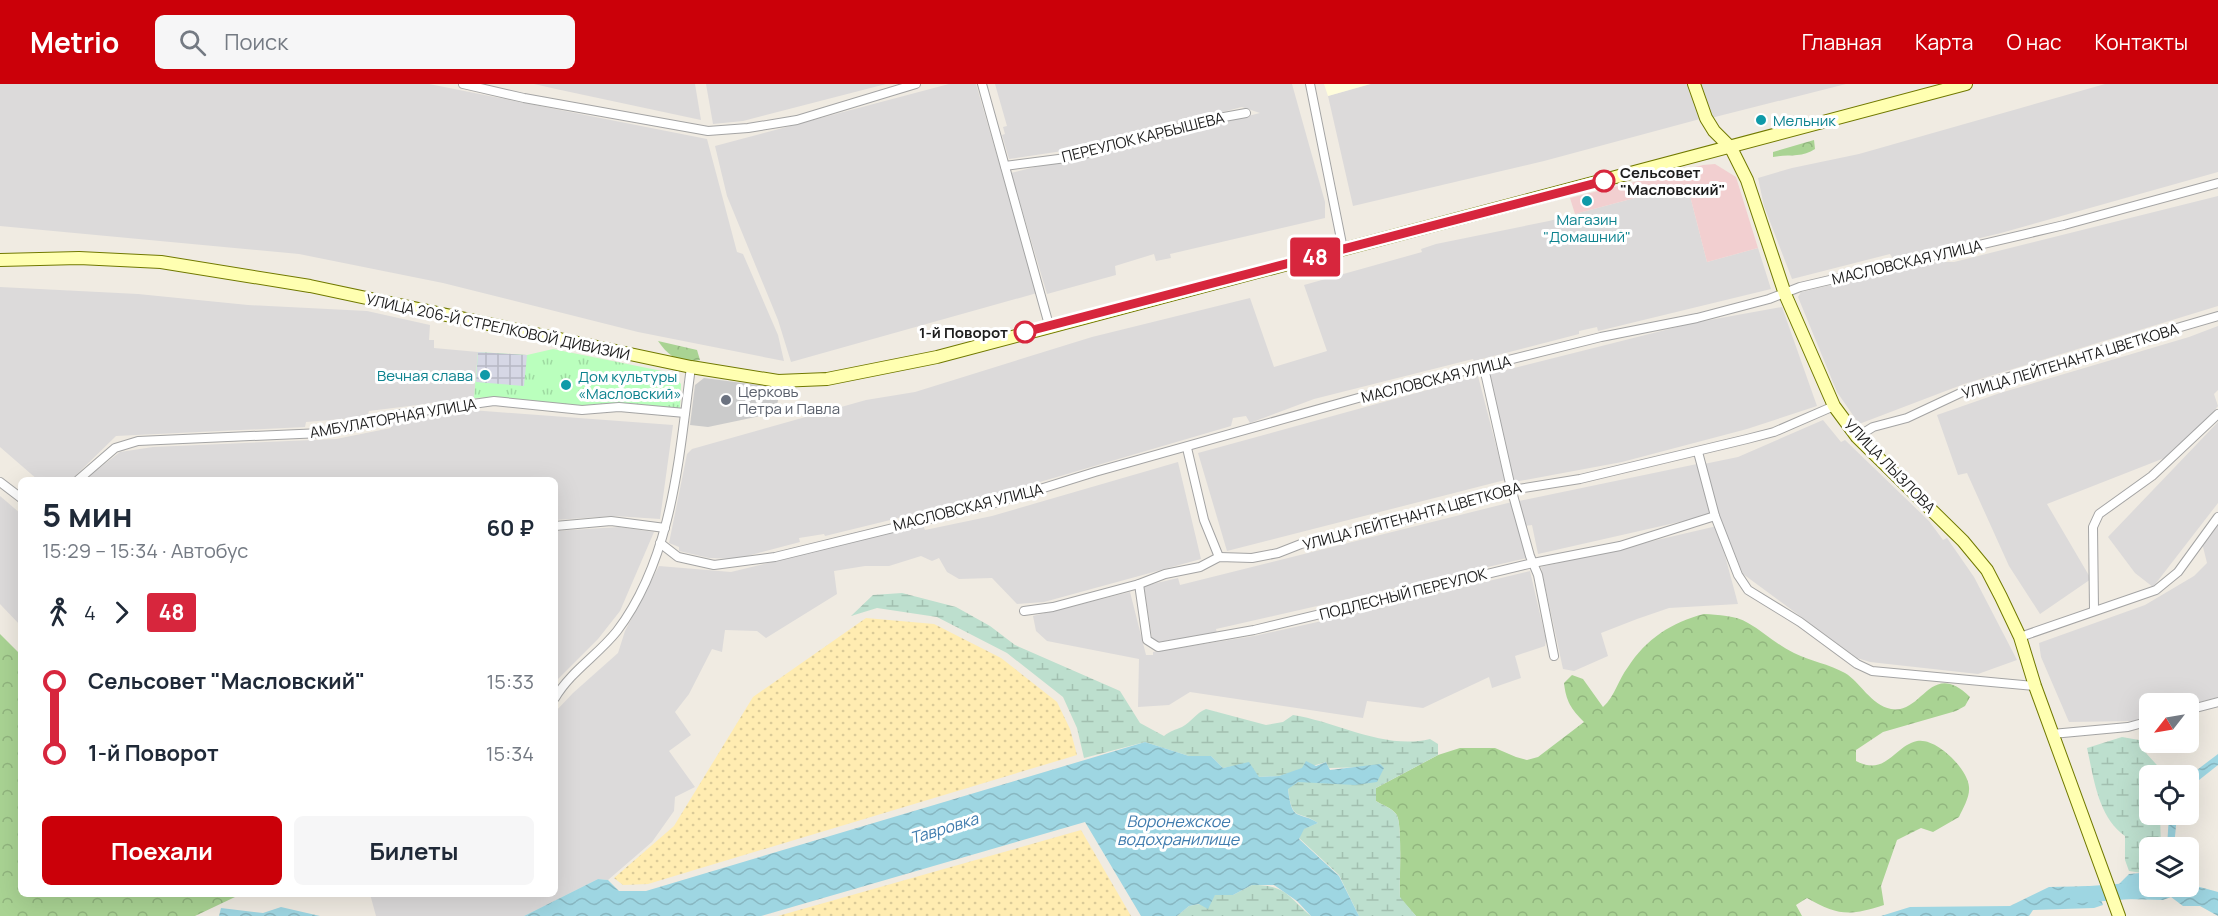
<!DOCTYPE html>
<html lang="ru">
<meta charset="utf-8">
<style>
:root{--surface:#fff;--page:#f6f6f7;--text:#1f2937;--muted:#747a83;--accent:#cb0009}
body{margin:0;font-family:Manrope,sans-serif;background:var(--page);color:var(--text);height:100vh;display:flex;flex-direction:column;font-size:22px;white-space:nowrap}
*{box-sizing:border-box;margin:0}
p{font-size:20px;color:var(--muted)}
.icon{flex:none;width:33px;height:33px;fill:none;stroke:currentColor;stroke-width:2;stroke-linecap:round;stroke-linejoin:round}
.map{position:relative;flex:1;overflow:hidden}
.details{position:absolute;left:18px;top:393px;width:540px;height:420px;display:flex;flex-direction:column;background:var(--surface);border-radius:9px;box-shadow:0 6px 24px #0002}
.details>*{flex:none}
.badge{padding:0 12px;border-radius:4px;font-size:21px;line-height:39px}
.needle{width:39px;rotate:239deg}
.buttons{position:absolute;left:2139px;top:609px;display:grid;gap:12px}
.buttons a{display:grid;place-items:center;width:60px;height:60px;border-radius:9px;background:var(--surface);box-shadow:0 6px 24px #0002;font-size:30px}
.map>.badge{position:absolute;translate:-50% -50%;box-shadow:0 0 0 3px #fff}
.legs{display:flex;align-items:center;gap:9px;height:66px;padding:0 24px;font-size:20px}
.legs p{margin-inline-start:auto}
.overview{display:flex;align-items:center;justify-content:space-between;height:102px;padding:0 24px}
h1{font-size:33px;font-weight:700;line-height:45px}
.button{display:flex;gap:12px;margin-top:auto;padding:12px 24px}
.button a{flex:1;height:69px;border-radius:9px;background:var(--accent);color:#fff;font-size:24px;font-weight:700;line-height:69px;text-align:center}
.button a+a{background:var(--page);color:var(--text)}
ul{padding:0 24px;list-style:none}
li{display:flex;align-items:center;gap:21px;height:72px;font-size:22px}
li i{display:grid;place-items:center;width:9px;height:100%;margin:0 8px;background:currentColor}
li i::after{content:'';width:15px;height:15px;margin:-8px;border:4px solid;border-radius:50%;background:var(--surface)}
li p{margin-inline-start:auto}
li:first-child i{background:linear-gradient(#0000 50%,currentColor 0)}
li:last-child i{background:linear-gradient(currentColor 50%,#0000 0)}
header{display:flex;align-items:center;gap:36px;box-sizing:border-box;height:84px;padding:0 30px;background:var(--accent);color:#fff}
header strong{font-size:28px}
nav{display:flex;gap:33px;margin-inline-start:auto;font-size:21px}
.search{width:420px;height:54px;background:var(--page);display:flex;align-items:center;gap:15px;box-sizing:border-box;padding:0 21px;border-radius:9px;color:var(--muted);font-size:22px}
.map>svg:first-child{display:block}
</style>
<header>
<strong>Metrio</strong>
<div class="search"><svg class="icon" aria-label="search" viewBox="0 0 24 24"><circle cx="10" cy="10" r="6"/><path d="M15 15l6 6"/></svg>Поиск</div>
<nav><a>Главная</a><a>Карта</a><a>О нас</a><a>Контакты</a></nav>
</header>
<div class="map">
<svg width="2218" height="832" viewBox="0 0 2218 832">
<defs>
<pattern id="forest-crowns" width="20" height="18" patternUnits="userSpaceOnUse" patternTransform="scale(1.5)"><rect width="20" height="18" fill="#a9d393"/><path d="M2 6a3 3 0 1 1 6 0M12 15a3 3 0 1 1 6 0" fill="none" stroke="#91b57e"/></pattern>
<pattern id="wetland-marsh" width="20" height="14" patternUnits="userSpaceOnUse" patternTransform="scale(1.5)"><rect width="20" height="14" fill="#bddfce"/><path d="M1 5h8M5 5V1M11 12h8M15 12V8" fill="none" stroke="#a2bfb0"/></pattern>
<pattern id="sand-dots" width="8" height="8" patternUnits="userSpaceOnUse" patternTransform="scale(1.5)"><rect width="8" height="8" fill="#ffecb1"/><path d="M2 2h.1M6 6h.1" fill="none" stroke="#daca98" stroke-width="1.8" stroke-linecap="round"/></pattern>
<pattern id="park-tufts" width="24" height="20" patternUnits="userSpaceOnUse" patternTransform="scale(1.5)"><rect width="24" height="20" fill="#baffbd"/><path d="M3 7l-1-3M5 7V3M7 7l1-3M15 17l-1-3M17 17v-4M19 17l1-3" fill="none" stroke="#9fdaa2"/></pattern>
<pattern id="plaza-grid" width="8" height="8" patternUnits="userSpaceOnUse" patternTransform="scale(1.5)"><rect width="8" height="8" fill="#d6d7e5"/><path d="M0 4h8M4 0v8" fill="none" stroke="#b7b8c4"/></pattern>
<pattern id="water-waves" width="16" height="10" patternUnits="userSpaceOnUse" patternTransform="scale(1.5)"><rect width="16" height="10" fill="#9ed6e2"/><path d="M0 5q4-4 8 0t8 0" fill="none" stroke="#88b7c1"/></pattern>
</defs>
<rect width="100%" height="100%" fill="#f0ebe2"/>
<g fill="#dcdada">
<path d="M0,0H429L707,55L737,168L743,170L778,251L784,277L638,248L443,199L299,170L0,142Z"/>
<path d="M534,0H695L701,36L556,5Z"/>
<path d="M706,0H886L743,37L713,40Z"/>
<path d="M949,0H976L1037,209L791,278L778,236L727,112L715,62Z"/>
<path d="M995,0H1292L1325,118V134L1170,170L1171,174L1156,177L1154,170L1115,182L1116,191L1047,210L1011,89L1051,79L1067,78L1260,29L1242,23L1076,65L1009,75L1002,51L1005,50L1003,43L1007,42Z"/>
<path d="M1371,0H1689L1700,35L1544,77L1353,122L1328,12Z"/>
<path d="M1701,0H1846L1711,34Z"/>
<path d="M2105,0H2218V88L2001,149L1893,175L1890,170L1792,195L1764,122L1758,94L1792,84L1859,70Z"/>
<path d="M1687,100L1707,178L1758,164L1771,205L1598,247L1597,243L1579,247V250L1474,277L1473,275L1314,315L1250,339L1246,332L1233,334L1231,342L1013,406L825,452L824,450L799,454L800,458L736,475L709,474L679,467V463L669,459L687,370L692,365L866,316L915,308L1092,253L1250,214L1274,283L1327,267L1304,201L1422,168L1421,165L1436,160L1549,137Z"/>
<path d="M2218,112V222L1964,300L1859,340L1837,308L1798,213L1801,208L1929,178H1954Z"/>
<path d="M0,203L138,210L248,221L367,227L430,241L429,256H434V264L478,268L474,314L369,327L367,333L306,338L305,343L116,352L71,396H38L0,363Z"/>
<path d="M1782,223L1817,322L1747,345L1622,378L1514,398L1490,290L1693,239Z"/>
<path d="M2218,242V306L2214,310L2218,322L2211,331L2167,373L2047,420L2091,495L2040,530L2009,482L1967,389L1958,391L1937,331L2000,309L2189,253Z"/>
<path d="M1478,292L1505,396L1227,467L1198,369Z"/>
<path d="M471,326L673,341L660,435L614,432L555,436V396H84L120,368L153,363L336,355L391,344V337L420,333L438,334V327Z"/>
<path d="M1823,336L1841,358L1845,356L1929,437L1943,456L1947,454L1974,493L2017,576L1978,590L1870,578L1857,574L1743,490L1718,430L1704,380L1738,373Z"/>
<path d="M2218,338V419L2153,503L2135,489L2108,453Z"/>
<path d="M1178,378L1201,475L1044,518L1017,520L992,494L959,495L947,488L939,474L932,477L921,472L889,482H865L834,487L837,510L766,554L757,547L725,546L722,568L712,565L689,610L675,628L691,651L669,667L695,703L675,713L674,727L652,758L608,796L598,795L524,832H376L370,810H555V628L573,609L618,569L625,547L659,482L731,488L923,441L925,446L992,432Z"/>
<path d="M1697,380L1710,431L1538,470L1532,441L1524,442L1519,417Z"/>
<path d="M0,412L21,430V542L0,520Z"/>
<path d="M1512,418L1527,474L1216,545L1217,549L1158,558L1152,554L1144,502L1178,494L1180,501Z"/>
<path d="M2218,440V613L2189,621L2150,620L2149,632L2133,637L2069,638L2041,573L2039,559L2145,521L2194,492L2207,479L2202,459Z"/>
<path d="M1717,442L1738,520L1669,524L1637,535L1601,549L1608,572L1574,587L1563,585L1541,483Z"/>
<path d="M619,443L654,448L620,527L598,555L555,598V447Z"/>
<path d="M1530,487L1546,556L1545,562L1515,572L1521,594L1492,604L1489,593L1423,624L1367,617L1363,634L1190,608L1169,621L1138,623L1139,575L1047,557L1036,547L1033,532L1130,508L1146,571H1153V568L1254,552L1322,537Z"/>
</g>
<path fill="#f2cfd0" d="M1715,80L1736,93L1758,164L1707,178L1687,100L1575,130L1570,114L1703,81Z"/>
<path fill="#fffddc" d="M1324,0H1370L1328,12Z"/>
<path fill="#cbcbcb" d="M704,294L781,304L775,329L708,343L690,341L695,301Z"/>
<g fill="url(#forest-crowns)">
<path d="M1814,56L1815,65C1802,74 1788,70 1773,73V68Z"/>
<path d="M658,257L697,266L700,276C680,280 669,273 658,257Z"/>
<path d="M1704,530C1718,531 1735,531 1748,539C1764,548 1777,561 1794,569C1810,577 1829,580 1845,589C1860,598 1871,621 1891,625C1923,631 1930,574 1970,613L1965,622L1956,627L1883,648L1856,666V677C1886,693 1894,662 1917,657C1936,653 1968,685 1969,703C1970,713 1963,724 1959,733L1933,748L1921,744L1897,756L1881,802L1884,821C1850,832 1838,832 1807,814L1796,821L1802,832H1416L1400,814C1399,799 1403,738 1396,730C1392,724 1382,721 1376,717V704L1438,671L1460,664H1495L1516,673L1527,676L1538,673L1584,638C1571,625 1566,617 1564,599L1572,591L1583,595L1603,623C1615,612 1618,596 1628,583C1646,555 1672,538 1704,530Z"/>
<path d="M0,550L21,571V810H234L235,813L195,832H0Z"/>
</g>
<g fill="url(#wetland-marsh)">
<path d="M902,509L956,523L990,542L1015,561L1120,607L1140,639L1164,652C1170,647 1175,646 1182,643C1191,638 1196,629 1206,625L1266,641L1283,638L1293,631C1338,638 1384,666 1430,655L1438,660V671L1376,704V717C1382,721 1392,724 1396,730C1403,737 1399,798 1400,813L1416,832H1359L1339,791L1299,754L1303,745L1318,739C1299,725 1292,740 1288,704L1298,698H1324L1369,683L1329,684L1326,678L1279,692L1258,693L1249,679L1223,684L1211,672H1189L1145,658L1084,674L1077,644L1063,613L1007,569L937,533L877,524L851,532L873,511Z"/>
<path d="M2122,653L2139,656L2145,668L2166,691L2150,692V730L2160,731L2161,763L2150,764L2149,790L2129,787L2125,776V752C2098,733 2094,695 2087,664Z"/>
<path d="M1252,801C1287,801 1287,812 1311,832H1177L1189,822L1200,820L1215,811H1233Z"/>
</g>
<g fill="url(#sand-dots)">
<path d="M866,534L934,540L1001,574L1057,618L1070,645L1077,671L648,800L623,801L614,794L674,742L753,613Z"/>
<path d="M1081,746L1131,832H778Z"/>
</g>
<path fill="url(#park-tufts)" d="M553,265L672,289L681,300L680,325L620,319L584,323L494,313L474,314L478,268L527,271Z"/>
<path fill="url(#plaza-grid)" d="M478,268L527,271L524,302L476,298Z"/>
<g fill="url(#water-waves)">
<path d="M1145,658L1189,672H1211L1223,684L1249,678L1259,693L1279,692L1302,684L1306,677L1316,682L1326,678L1330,686L1380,680L1384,684L1377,698L1355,701L1298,698L1288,705C1292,740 1299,726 1318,739L1304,745L1299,755L1339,792L1359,832H1311L1297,817L1274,801H1252L1233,811H1215L1208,825L1199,820L1189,822L1177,832H1141L1085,738L761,832H524L598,795L608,796L619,807H646Z"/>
<path d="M2218,670V681L2189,704V692Z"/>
<path d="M2169,731H2177L2174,763H2167Z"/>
<path d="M2140,789L2149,794L2150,802H2188L2189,800L2218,808V832L2200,822H2183L2171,813L2163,816L2125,815L2119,800L2129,790Z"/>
<path d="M2096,802L2103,821L2094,824L2033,826L2029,832H1881L1910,823L2010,822L2049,803Z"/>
<path d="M281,823L320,832H219L221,824L263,829Z"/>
</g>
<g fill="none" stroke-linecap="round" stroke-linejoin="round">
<path stroke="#9ed6e2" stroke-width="16" d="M2077,811L2144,806"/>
<g stroke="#a4a4a4" stroke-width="10">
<g id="street">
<path d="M463,0L524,14L708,47L748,44L797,36L916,0"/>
<path d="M982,0L1049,241"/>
<path d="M1310,0L1343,165"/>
<path d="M1005,82L1074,73L1213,35L1246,29"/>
<path d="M1484,284L1511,404L1530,472L1538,491L1554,572"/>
<path d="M1857,353L1873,343L1907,334L1971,304L2218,232"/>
<path d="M1187,364L1204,436L1219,473"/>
<path d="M1698,368L1715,432L1738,491L1748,506L1800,538L1857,580L1872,587L2035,602"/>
<path d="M78,396L115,364L138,357L322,349L351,344L388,332L494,317L582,326L619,323L685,329"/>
<path d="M0,398L21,414"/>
<path d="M555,442L611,437L665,444"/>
<path d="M660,459L678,473L714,481L775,473L995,419L1095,388L1376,309L1601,253L1697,234L1769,215L1800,203L2064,141L2218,99"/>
<path d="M1139,500L1147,556L1158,563L1254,546L1533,479L1620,462L1715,432"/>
<path d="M2094,526L2093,443L2099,430L2152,392L2218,330"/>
<path d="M1024,527L1053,523L1139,500L1165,490L1200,483L1219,473L1252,474L1278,469L1301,460L1435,429L1481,411L1580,395L1747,355L1774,348L1834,322"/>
<path d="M2020,553L2156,506L2178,488L2218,433"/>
<path d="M555,614C571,587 598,571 617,547C673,473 679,372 691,283"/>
<path d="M2188,626L2218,618"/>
<path d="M2052,650L2128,643L2150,637"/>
</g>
</g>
<g stroke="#717900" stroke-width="14">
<g id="secondary">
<path d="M1694,0L1706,34L1714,47L1731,64L1747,96L1785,210L1834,322L1857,353L1963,457L1987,486L2001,513L2020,553L2035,602L2119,832"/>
<path d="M0,176L79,174L161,178L310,202L691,283L778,297L827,295L937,273L1966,0"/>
</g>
</g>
<use href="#street" stroke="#fff" stroke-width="8"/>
<use href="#secondary" stroke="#ffffb1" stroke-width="12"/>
</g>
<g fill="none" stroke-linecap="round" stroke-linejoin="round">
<g stroke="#fff" stroke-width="14">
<path id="line-1" d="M1025,248L1604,97"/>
</g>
<use href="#line-1" stroke="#d7263d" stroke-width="9"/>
</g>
<g fill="#0f9aa8" stroke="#fff" stroke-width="2">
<circle cx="1761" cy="36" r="6"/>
<circle cx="1587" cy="117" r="6"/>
<circle cx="485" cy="291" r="6"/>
<circle cx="566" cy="301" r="6"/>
</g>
<g fill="#fff" stroke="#d7263d" stroke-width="3">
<circle cx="1604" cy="97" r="10"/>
<circle cx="1025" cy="248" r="10"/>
</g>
<circle fill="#6b7280" stroke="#fff" stroke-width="2" cx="726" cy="316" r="6"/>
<g text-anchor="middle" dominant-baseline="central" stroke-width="6" stroke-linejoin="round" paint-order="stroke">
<g font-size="15" fill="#0d838f" stroke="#fff" text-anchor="start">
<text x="1773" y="36">Мельник</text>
<text x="1587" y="135" text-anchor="middle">Магазин<tspan x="1587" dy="17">"Домашний"</tspan></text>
<text x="473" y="291" text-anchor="end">Вечная слава</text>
<text x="578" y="292">Дом культуры<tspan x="578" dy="17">«Масловский»</tspan></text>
</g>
<g font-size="15" fill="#1d1d1d" stroke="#fff">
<text transform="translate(1143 53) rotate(-14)">ПЕРЕУЛОК КАРБЫШЕВА</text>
<text transform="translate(1907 178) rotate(-13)">МАСЛОВСКАЯ УЛИЦА</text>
<text transform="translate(498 243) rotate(12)">УЛИЦА 206-Й СТРЕЛКОВОЙ ДИВИЗИИ</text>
<text transform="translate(2070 277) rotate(-17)">УЛИЦА ЛЕЙТЕНАНТА ЦВЕТКОВА</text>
<text transform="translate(1436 295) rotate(-14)">МАСЛОВСКАЯ УЛИЦА</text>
<text transform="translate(393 334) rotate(-10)">АМБУЛАТОРНАЯ УЛИЦА</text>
<text transform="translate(1890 382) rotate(46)">УЛИЦА ЛЫЗЛОВА</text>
<text transform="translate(968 423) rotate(-14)">МАСЛОВСКАЯ УЛИЦА</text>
<text transform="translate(1412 432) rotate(-15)">УЛИЦА ЛЕЙТЕНАНТА ЦВЕТКОВА</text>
<text transform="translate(1403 510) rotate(-14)">ПОДЛЕСНЫЙ ПЕРЕУЛОК</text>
</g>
<g font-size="15" font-weight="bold" fill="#1d1d1d" stroke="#fff" text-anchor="start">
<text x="1620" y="88">Сельсовет<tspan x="1620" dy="17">"Масловский"</tspan></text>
<text x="1008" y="248" text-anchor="end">1-й Поворот</text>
</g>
<g font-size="15" fill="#5b616d" stroke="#fff" text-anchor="start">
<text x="738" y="307">Церковь<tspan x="738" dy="17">Петра и Павла</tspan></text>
</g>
<g font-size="16" font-style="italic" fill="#3f7bae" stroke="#fff">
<text x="1178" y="737">Воронежское<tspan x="1178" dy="18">водохранилище</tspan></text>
<text transform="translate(944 744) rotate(-17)">Тавровка</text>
</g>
</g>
</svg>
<div class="buttons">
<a><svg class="needle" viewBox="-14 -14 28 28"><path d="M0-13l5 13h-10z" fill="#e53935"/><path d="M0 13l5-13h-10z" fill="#747a83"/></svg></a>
<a><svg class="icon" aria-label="locate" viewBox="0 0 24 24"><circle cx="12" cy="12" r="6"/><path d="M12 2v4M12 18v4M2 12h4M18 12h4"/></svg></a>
<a><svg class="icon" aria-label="layers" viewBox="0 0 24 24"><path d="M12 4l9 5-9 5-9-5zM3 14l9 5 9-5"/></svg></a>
</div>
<b class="badge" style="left:1315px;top:173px;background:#d7263d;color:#fff">48</b>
<section class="details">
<div class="overview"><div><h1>5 мин</h1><p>15:29 – 15:34 · Автобус</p></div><b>60 ₽</b></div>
<div class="legs"><svg class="icon" aria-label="walk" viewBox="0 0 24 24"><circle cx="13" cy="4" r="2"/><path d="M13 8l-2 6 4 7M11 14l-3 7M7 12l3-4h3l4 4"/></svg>4<svg class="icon" aria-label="forward" viewBox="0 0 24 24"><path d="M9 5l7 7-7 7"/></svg><b class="badge" style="background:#d7263d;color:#fff">48</b></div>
<ul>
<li><i style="color:#d7263d"></i><b>Сельсовет &quot;Масловский&quot;</b><p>15:33</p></li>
<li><i style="color:#d7263d"></i><b>1-й Поворот</b><p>15:34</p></li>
</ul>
<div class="button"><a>Поехали</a><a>Билеты</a></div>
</section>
</div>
